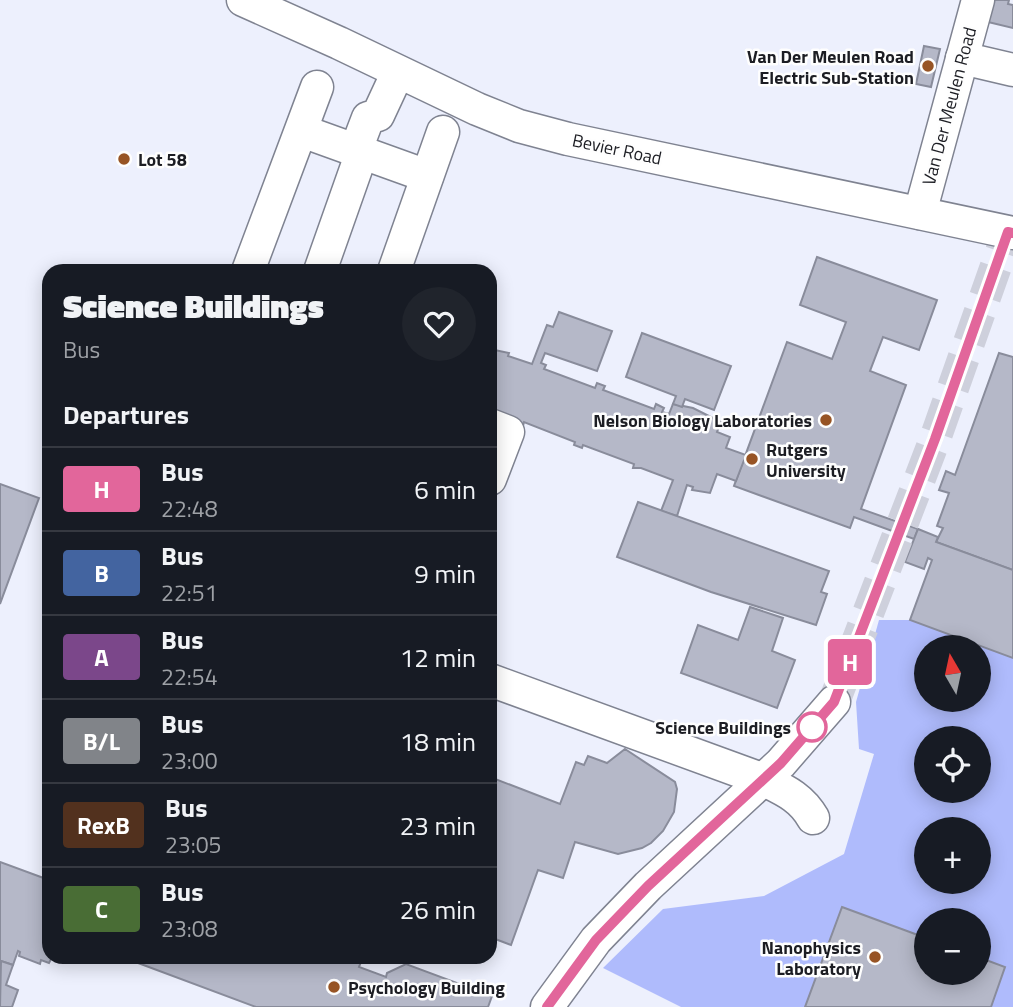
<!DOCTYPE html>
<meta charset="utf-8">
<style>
:root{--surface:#171b24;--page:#20242c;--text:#f1f3f6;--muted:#9ea1a6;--line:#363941}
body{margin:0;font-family:"Titillium Web",sans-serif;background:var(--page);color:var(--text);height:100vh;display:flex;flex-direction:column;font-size:26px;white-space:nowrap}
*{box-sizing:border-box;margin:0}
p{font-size:23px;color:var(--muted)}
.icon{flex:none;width:38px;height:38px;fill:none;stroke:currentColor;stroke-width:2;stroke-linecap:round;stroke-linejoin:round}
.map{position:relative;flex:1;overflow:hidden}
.sheet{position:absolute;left:42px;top:264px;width:455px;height:700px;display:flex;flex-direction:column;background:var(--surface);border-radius:21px;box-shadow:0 4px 18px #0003}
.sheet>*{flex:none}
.badge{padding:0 14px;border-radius:5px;font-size:24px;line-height:46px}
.needle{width:46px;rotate:351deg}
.buttons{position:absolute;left:914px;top:635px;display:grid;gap:14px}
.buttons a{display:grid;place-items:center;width:77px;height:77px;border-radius:50%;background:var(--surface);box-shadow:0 4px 18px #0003;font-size:35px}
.map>.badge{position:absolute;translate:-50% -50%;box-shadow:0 0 0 4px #fff}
h2{padding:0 21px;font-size:26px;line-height:63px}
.round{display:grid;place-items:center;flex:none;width:74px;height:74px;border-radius:37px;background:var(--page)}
.head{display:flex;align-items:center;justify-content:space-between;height:119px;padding:0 21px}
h1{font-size:33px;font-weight:800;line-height:52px}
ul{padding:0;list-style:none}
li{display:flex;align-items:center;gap:21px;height:84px;padding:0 21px;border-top:2px solid var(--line)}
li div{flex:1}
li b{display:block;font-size:26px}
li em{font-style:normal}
li .badge{min-width:77px;font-weight:700;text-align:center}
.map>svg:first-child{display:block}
</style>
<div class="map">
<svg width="1013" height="1007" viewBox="0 0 1013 1007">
<rect width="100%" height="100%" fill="#edf0fd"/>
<path fill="#afbbfc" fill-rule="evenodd" d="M879,620H910L1013,658V1007H681L603,968L663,909L764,896L844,854L874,754L859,749L856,702ZM926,648H978V700H926ZM926,738H978V791H926ZM926,830H978V882H926ZM926,920H978V973H926Z"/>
<g fill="#b5b8c8" stroke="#898c9b" stroke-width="2">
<path d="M993,0H1009L1008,4L1013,5V28L988,22Z"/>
<path d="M924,46L940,49L931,87L916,84Z"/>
<path d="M817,257L937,300L919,350L883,337L870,371L906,385L861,509L918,529L914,539L854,517L850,528L734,486L787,342L832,359L846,322L800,305Z"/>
<path d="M559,312L612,331L597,371L545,353L541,363L546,365L544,369L595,388L597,383L605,386L603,390L654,409L656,404L664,408L662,412L669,414L673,404L693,408L721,422L717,432L730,437L726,448L746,455L736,481L717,474L710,493L692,490L693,487L687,485L677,516L661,511L673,480L641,468H633L634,464L583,445L582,448L574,445L575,442L524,422L523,426L490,414V349L509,353L508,356L532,364L547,325L553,327Z"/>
<path d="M642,333L731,366L714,410L685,399L682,407L673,404L676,396L626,377Z"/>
<path d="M999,353L1013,357V570L936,542L943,528L937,526L949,493L939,490L946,471L955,475Z"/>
<path d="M0,484L39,498L0,604Z"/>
<path d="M638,502L829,571L821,592L827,594L816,625L711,592L617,557Z"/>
<path d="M918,529L938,537L936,542L1013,570V658L910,620L932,560L928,558L924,569L905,562Z"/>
<path d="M750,607L783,618L772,651L795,660L777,708L681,673L698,625L738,640Z"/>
<path d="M625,749L675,782L677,789L674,812L663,831L651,843L642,848L618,854L575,842L563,878L538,870L511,945L490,937V777L560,804L576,762L584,765L588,756L607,763Z"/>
<path d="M0,862L49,880V957H52L49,963L41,960L40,964L19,956L20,952L18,951L13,965L1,961L0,965Z"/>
<path d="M842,907L926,938V973H978V957L1005,967L991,1007H805Z"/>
<path d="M122,957H363L359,967L386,977L387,973L406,964L492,996L488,1007H256Z"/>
<path d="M1,961L13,965L6,985L18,990L12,1007H0Z"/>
</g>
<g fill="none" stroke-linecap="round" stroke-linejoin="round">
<path stroke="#ced0dc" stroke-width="32" stroke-dasharray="32 16" stroke-linecap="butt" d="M834,702L935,439L1008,232"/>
<g stroke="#7f8391" stroke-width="35">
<g id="minor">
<path d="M243,0L339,43L477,109L519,126L568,139L1013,233"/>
<path d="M962,58L1013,70"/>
<path d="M302,131L427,176"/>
<path d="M920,213L978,0"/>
<path d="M248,271L317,87"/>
<path d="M320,271L362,152L360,139L368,118L378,115L398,72"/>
<path d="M394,271L443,132"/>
<path d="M490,425L508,432L490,479"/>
<path d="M490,680L764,780C784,790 801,797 813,818"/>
<path d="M547,1007L596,940L648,886L781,763L834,702"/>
</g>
</g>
<use href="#minor" stroke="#fff" stroke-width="32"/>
</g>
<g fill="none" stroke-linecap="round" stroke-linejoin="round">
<g stroke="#fff" stroke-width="16">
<path id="line" d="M547,1007L596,940L648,886L781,763L834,702L935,439L1008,232L1013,233"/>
</g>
<use href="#line" stroke="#e2669b" stroke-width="10"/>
</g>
<g fill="#975425" stroke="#fefefe" stroke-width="2.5">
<circle cx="928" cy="66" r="7"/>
<circle cx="124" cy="159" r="7"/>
<circle cx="826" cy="420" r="7"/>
<circle cx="752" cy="459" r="7"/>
<circle cx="875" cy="957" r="7"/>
<circle cx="334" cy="987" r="7"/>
</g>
<circle fill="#fff" stroke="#e2669b" stroke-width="3.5" cx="812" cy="727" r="14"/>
<g text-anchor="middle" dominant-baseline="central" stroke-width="5" stroke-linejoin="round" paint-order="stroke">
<g font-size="18" font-weight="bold" fill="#1c1d23" stroke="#fefefe" text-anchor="end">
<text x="914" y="56">Van Der Meulen Road<tspan x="914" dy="21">Electric Sub-Station</tspan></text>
<text x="138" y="159" text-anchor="start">Lot 58</text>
<text x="812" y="420">Nelson Biology Laboratories</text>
<text x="766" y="449" text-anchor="start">Rutgers<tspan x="766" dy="21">University</tspan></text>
<text x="861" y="947">Nanophysics<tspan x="861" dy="21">Laboratory</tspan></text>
<text x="348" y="987" text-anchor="start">Psychology Building</text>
</g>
<g font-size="18" fill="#1c1d23" stroke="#fefefe">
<text transform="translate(949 106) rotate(-75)">Van Der Meulen Road</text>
<text transform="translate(617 149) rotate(12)">Bevier Road</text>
</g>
<g font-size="18" font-weight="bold" fill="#1c1d23" stroke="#fefefe" text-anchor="end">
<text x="791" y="727">Science Buildings</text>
</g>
</g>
</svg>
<div class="buttons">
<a><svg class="needle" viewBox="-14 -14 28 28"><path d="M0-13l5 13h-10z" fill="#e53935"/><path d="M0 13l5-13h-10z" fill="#9ea1a6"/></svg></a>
<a><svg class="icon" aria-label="locate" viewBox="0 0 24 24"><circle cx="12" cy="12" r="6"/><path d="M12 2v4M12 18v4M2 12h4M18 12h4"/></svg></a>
<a>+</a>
<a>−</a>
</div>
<b class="badge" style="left:850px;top:662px;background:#e2669b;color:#fff">H</b>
<section class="sheet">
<div class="head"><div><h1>Science Buildings</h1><p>Bus</p></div><a class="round"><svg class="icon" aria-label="heart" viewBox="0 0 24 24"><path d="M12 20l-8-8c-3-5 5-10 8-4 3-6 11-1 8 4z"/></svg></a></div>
<h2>Departures</h2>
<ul>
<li><span class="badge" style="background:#e2669b;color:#fff">H</span><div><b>Bus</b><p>22:48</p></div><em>6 min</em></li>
<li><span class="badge" style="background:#4364a0;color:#fff">B</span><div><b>Bus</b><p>22:51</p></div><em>9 min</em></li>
<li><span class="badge" style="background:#7b478a;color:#fff">A</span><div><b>Bus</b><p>22:54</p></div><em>12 min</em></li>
<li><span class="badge" style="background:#818489;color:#fff">B/L</span><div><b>Bus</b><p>23:00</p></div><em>18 min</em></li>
<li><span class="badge" style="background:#52311e;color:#fff">RexB</span><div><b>Bus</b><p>23:05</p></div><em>23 min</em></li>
<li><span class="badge" style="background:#496d35;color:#fff">C</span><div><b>Bus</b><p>23:08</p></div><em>26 min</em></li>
</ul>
</section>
</div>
